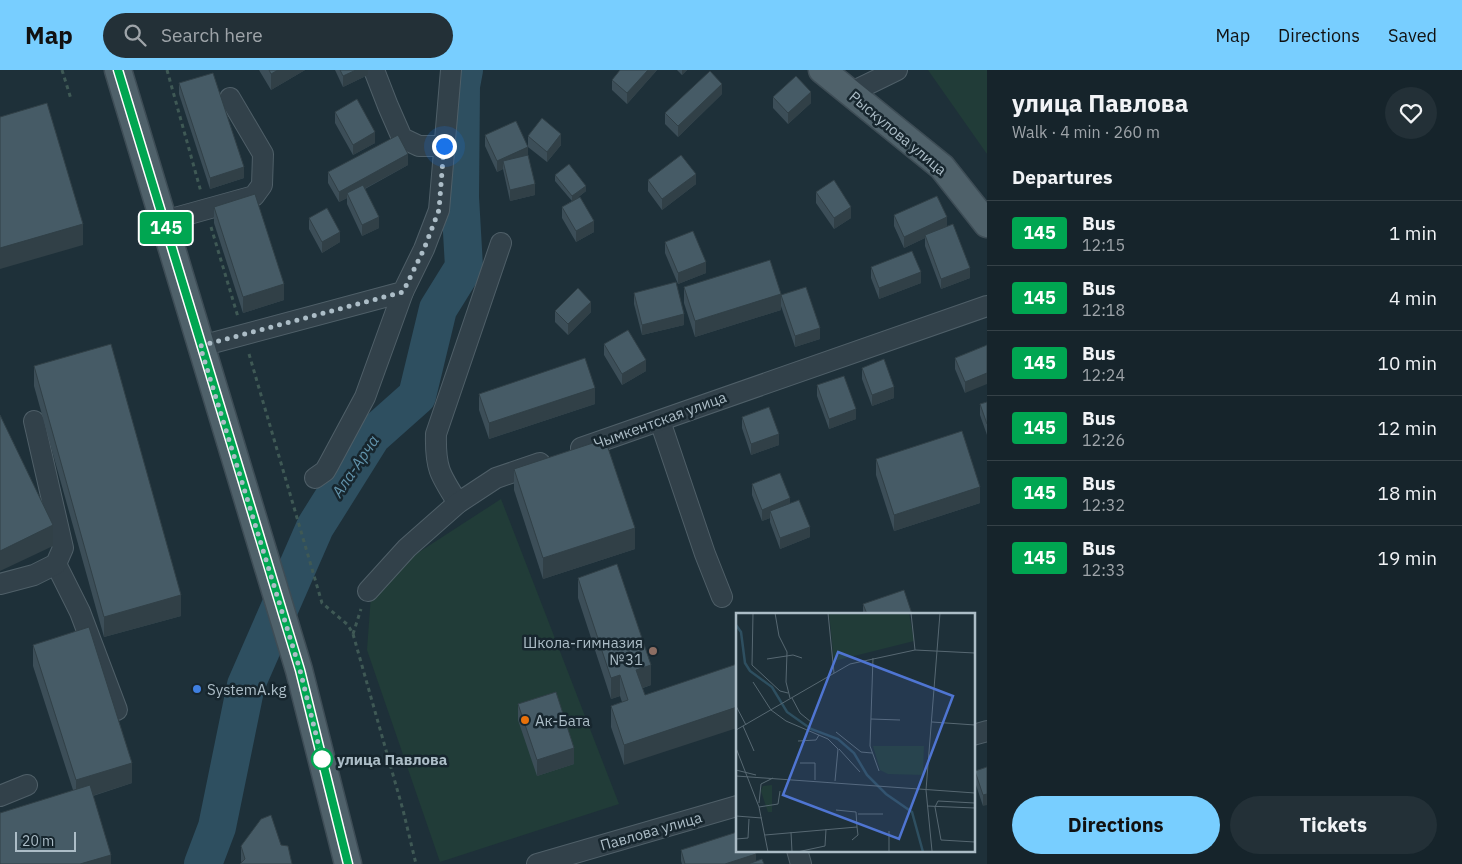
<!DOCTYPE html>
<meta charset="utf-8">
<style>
:root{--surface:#16242b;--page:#233037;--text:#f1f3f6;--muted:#9ea4a9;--line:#354147;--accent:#78ceff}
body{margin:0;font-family:"IBM Plex Sans",sans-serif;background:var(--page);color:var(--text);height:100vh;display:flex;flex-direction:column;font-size:19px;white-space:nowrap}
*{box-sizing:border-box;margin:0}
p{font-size:16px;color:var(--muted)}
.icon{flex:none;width:28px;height:28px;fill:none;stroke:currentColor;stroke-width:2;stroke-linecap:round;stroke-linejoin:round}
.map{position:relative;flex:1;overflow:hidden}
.side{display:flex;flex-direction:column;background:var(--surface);width:475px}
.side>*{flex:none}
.badge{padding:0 10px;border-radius:4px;font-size:18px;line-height:32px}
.scale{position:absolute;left:15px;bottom:12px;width:61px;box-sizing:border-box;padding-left:5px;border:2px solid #acbdc7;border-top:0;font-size:14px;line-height:18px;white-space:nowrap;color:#acbdc7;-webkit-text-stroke:4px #17262e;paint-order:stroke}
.you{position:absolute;width:25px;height:25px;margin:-12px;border:4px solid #fff;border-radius:50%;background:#1a73e8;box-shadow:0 0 0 8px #1a73e833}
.map>.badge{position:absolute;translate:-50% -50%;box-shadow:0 0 0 2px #fff}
h2{padding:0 25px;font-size:19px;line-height:45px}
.round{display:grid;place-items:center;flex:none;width:52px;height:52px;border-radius:26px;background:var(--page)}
.head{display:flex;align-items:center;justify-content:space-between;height:85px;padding:0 25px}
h1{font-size:24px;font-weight:700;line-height:38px}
.primary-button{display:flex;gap:10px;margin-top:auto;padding:10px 25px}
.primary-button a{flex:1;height:58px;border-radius:30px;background:var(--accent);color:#111;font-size:20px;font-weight:700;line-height:58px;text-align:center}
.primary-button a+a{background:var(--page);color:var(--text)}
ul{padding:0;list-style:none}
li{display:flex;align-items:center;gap:15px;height:65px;padding:0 25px;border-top:1px solid var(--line)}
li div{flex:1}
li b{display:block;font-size:19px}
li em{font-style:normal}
li .badge{min-width:55px;font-weight:700;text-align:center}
header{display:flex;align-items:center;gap:30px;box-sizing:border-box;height:70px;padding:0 25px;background:var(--accent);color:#111}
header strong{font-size:24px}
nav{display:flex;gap:28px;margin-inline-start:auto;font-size:18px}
.search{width:350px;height:45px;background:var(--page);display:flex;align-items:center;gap:12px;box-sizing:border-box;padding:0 18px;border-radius:28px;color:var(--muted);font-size:19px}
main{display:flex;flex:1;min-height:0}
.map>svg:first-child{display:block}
</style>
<header>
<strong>Map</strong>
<div class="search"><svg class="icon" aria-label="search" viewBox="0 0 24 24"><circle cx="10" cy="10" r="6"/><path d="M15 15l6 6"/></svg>Search here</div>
<nav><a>Map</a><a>Directions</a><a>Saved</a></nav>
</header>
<main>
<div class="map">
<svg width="987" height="794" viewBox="0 0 987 794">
<rect width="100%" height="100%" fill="#1e3039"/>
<g fill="#213c38">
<path d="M928,0H987V84Z"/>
<path d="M501,429L619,734L440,792L367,580L371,525L413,486Z"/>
</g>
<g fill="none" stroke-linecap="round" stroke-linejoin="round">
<path stroke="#2e4f60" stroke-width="38" d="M203,794L217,757L246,615L315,457L372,366L417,326L438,239L464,197L460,127L461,16L464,0"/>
<g stroke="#4f5f68" stroke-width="22">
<g id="minor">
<path d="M374,0L388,36L402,68L419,76H444"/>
<path d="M850,23L897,0"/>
<path d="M164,151L254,126L262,115L263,84L230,28"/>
<path d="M201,276L403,222L424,179L439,140L451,0"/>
<path d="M660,351L705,484L722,527"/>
<path d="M581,378L987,236"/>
<path d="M315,408L325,401L329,394L365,327L403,222"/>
<path d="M458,433C440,405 435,398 436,364L501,173"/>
<path d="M56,494L80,542L117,640"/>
<path d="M0,514L34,505L56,494L63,478L34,351"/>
<path d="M368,521L407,478L458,433L496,408L540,393"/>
<path d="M973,665L987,661"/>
<path d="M0,726L27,715"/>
<path d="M797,780L801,794"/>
<path d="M537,794L737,736"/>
</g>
</g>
<g stroke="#3e4d56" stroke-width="29">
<g id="major">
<path d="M118,0L299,600L348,794"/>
<path d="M822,0L942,97L987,154"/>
</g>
</g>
<g stroke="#3f5955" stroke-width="3" stroke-dasharray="4 4" stroke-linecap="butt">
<path d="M62,0L71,29"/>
<path d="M167,0L201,122"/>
<path d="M211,157L238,247"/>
<path d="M249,284L322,533L348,555L353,564L403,740L416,794"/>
<path d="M353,564L361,539"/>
</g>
<use href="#minor" stroke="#32414a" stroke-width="20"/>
<use href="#major" stroke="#4f616a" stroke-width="26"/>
</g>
<g fill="#3c4e58">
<path d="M259,0H305L271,20Z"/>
<path d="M335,0H368V5L343,17Z"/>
<path d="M657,0L627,34L612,20V10Z"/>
<path d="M677,0H687L682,5Z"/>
<path d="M179,13L244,108L210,119L179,24Z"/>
<path d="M722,24L678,67L665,54V43Z"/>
<path d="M773,27L811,33L788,54L773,38Z"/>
<path d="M335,42L375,73L353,85L335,53Z"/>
<path d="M485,65L535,125L510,131L503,99L497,102L485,76Z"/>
<path d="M528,66L561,75L547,92L528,77Z"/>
<path d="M408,95L365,119L379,158L362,166L347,134V128L339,132L328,113V102Z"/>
<path d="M555,105L586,121L576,129L594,162L576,172L562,148V137L572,131L555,111Z"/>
<path d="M648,110L696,114L662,140L648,121Z"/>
<path d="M816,122L851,148L834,159L816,133Z"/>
<path d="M214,137L284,230L243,243L214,153Z"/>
<path d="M894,145L947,157L970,208L941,219L925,176V168L904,178L894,156Z"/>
<path d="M309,148L340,172L322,183L309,159Z"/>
<path d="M665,172L706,203L678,214L665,183Z"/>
<path d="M871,197L921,213L879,229L871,208Z"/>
<path d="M684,217L781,240L695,267L684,233Z"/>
<path d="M634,223L684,255L642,265L634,234Z"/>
<path d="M781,225L820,269L795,277L781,236Z"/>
<path d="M555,241L591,242L568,265L555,252Z"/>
<path d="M604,274L646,301L622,315L604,285Z"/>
<path d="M987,275L965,323L955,299V288Z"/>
<path d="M34,296L181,546L104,567L34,316Z"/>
<path d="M862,298L894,328L872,336L862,309Z"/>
<path d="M817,315L856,349L829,359L817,326Z"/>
<path d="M479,324L595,334L489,369L479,340Z"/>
<path d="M987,332V365L980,345V334Z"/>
<path d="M742,347L779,375L751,385L742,358Z"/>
<path d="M876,389L980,433L894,461L876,405Z"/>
<path d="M514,399L635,479L543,509L514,420Z"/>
<path d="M752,414L790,433L810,467L780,479L770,452V448L762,451L752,425Z"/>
<path d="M578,508L651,615L643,618L624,695L611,657V636L622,632L620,626L611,629L578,528Z"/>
<path d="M863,534L912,544H863Z"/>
<path d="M33,575L132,713L93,726L111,794L73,720L33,596Z"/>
<path d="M518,634L574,694L537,706L518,650Z"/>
<path d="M987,697L983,736L975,712V701Z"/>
<path d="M281,775L241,792V776Z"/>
<path d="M681,780L756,791L764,794H682L681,791Z"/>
</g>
<g fill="#314047">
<path d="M278,0H305L271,20V4Z"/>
<path d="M356,0H368V5L343,17V6Z"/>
<path d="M648,0H657L627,34V23Z"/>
<path d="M682,0H687L682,5Z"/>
<path d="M722,14V24L678,67V56Z"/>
<path d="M811,22V33L788,54V43Z"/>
<path d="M375,62V73L353,85V75Z"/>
<path d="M561,64V75L547,92V82Z"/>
<path d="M528,77V88L503,91V99L497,102V91Z"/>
<path d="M408,84V95L349,127L347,123V128L339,132V122Z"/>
<path d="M244,97V108L210,119V108Z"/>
<path d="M696,104V114L662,140V129Z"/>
<path d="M535,114V125L510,131V120Z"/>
<path d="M586,116V121L572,132V126Z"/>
<path d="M851,137V148L834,159V148Z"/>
<path d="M379,147V158L362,166V155Z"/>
<path d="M947,147V158L925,165V168L904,178V167Z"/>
<path d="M594,151V162L576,172V161Z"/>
<path d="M83,154V175L0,199V178Z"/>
<path d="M340,162V172L322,183V172Z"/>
<path d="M706,192V203L678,214V203Z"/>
<path d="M970,198V208L941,219V209Z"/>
<path d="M921,202V213L879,229V218Z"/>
<path d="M284,214V230L243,243V227Z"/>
<path d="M781,224V240L695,267V251Z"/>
<path d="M591,232V242L568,265V254Z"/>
<path d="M684,244V255L642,265V255Z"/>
<path d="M820,258V269L795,277V266Z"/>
<path d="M646,290V301L622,315V304Z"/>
<path d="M987,303V314L965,323V312Z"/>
<path d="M894,317V328L872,336V325Z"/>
<path d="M595,318V334L489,369V353Z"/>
<path d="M856,339V349L829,359V349Z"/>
<path d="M779,364V375L751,385V374Z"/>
<path d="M980,417V433L894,461V445Z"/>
<path d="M790,428V439L770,441V448L762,451V440Z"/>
<path d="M53,455V476L0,501V481Z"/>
<path d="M810,457V467L780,479V468Z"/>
<path d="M635,458V479L543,509V488Z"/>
<path d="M181,525V546L104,567V547Z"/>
<path d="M651,595V615L636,620V600Z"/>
<path d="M620,605V626L611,629V608Z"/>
<path d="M737,637V658L624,695V675Z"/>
<path d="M574,678V694L537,706V690Z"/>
<path d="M132,693V713L76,731V710Z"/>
<path d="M987,724V735L983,736V725Z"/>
<path d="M756,784V794H725Z"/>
<path d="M111,785V794H80Z"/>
</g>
<g fill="#465b66" stroke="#314047">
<path d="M269,0H278L271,4Z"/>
<path d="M340,0H356L343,6Z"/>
<path d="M620,0H648L627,23L612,10Z"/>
<path d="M710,1L722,14L678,56L665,43Z"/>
<path d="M213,3L244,97L210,108L179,13Z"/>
<path d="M796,6L811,22L788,43L773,27Z"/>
<path d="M357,29L375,62L353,75L335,42Z"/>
<path d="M47,33L83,154L0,178V47Z"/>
<path d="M542,48L561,64L547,82L528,66Z"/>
<path d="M516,51L528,77L497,91L485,65Z"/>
<path d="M398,65L408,84L339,122L328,102Z"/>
<path d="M528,85L535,114L510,120L503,91Z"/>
<path d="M681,85L696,104L662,129L648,110Z"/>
<path d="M569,94L586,116L572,126L555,105Z"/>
<path d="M834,110L851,137L834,148L816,122Z"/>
<path d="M363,115L379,147L362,155L347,123Z"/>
<path d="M255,124L284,214L243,227L214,137Z"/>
<path d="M937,126L947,147L904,167L894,145Z"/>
<path d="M580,127L594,151L576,161L562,137Z"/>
<path d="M327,138L340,162L322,172L309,148Z"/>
<path d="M953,154L970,198L941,209L925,165Z"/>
<path d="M693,161L706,192L678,203L665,172Z"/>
<path d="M912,181L921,202L879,218L871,197Z"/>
<path d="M770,190L781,224L695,251L684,217Z"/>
<path d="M676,212L684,244L642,255L634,223Z"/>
<path d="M806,217L820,258L795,266L781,225Z"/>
<path d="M578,218L591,232L568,254L555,241Z"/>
<path d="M628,260L646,290L622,304L604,274Z"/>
<path d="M111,274L181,525L104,547L34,296Z"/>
<path d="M987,275V303L965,312L955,288Z"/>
<path d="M585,288L595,318L489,353L479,324Z"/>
<path d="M884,289L894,317L872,325L862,298Z"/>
<path d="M844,306L856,339L829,349L817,315Z"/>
<path d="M987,332V354L980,334Z"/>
<path d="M769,337L779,364L751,374L742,347Z"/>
<path d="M0,345L53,455L0,481Z"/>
<path d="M962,361L980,417L894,445L876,389Z"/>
<path d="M605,369L635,458L543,488L514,399Z"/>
<path d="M780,403L790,428L762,440L752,414Z"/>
<path d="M799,430L810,457L780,468L770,441Z"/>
<path d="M617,494L651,595L636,600L645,625L737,594V637L624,675L611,636L628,630L620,605L611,608L578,508Z"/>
<path d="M904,520L912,544H867L863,534Z"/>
<path d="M89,557L132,693L76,710L33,575Z"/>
<path d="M556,622L574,678L537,690L518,634Z"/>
<path d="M987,697V724L983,725L975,701Z"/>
<path d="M90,715L111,785L80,794H0V743Z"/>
<path d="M271,745L281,775L288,776L292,794H240L245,789L241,776L261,749Z"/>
<path d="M737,762V780H755L756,784L725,794H685L681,780Z"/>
<path d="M762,789L764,794H748Z"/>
</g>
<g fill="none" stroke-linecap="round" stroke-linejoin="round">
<g stroke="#fff" stroke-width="11">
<path id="line" d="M118,0L300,600L348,794"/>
</g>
<use href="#line" stroke="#00a651" stroke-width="8"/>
<path stroke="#acbdc7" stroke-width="5" stroke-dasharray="0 9" d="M322,689L300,600L200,276L403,222L424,179L439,140L444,76"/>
</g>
<circle fill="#8d6e63" stroke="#17262e" stroke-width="2" cx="653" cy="581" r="5"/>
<circle fill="#3f7fe0" stroke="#17262e" stroke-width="2" cx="197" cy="619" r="5"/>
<circle fill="#e8710a" stroke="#17262e" stroke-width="2" cx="525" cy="650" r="5"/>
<circle fill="#fff" stroke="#00a651" stroke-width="2.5" cx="322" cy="689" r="10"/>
<g text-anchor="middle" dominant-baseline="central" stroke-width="5" stroke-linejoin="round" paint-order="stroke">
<g font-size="15" fill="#acbdc7" stroke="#17262e">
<text transform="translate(898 63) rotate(40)">Рыскулова улица</text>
<text transform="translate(660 350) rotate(-20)">Чымкентская улица</text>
<text transform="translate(651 761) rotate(-16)">Павлова улица</text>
</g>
<g font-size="15" fill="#acbdc7" stroke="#17262e" text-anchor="start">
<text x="643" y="572" text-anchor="end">Школа-гимназия<tspan x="643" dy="17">№31</tspan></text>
<text x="207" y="619">SystemA.kg</text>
<text x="535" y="650">Ак-Бата</text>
</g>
<g font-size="15" font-weight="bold" fill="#acbdc7" stroke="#17262e" text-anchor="start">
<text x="337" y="689">улица Павлова</text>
</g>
<g font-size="16" font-style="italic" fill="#6192aa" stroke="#17262e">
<text transform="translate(355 396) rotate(-56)">Ала-Арча</text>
</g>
</g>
<g transform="translate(736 543)">
<rect width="239" height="239" fill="#1e3039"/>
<path d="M93,0H173L178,28L98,48ZM137,133H188L187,162L152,161L144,157ZM36,172V199H32L25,178L27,173Z" fill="#213c38"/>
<path fill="none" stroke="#2e4f60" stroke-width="2.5" d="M0,12L5,19L9,50L14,58L36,74L51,99L75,116L102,126L118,140L131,162L150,181L176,199L187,239"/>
<path fill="none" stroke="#576872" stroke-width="1" d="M17,0L16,52L44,78L52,80M39,0L43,23L51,39L50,69L54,85M92,0L98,60M175,0L179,37M137,45L134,133L143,158M31,46L57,42L66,45M17,69L35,97L50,108L92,126L102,136L99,168M56,85L64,100L75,109M0,93L10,112M135,106L164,107M196,109L239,112M7,113L18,138M0,117L114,51L179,37L239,40M100,119L125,139L136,140M62,128L80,127L83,122M0,135L23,194L32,239M103,136L124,159M64,150H79V167M0,157L20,162M0,163L239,180M23,190L25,171L37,165M239,190L202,188L199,194L205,227L239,229M191,193L239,195M23,194L42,191L44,178M122,201H147M0,203L26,205M153,218V239M55,219L56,239M29,222L121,214L120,199L100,197M0,226L12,225L13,206M116,227L122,222L121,214M196,238L190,177L204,0M61,239L89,233L90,216"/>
<path fill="#4f75d2" fill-opacity="0.15" stroke="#4f75d2" stroke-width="2.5" d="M102,39L217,83L163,226L47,182Z"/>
<rect width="239" height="239" fill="none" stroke="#acbdc7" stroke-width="2.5"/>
</g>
</svg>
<div class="scale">20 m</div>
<div class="you" style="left:444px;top:76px"></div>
<b class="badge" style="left:166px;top:158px;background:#00a651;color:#fff">145</b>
</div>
<section class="side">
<div class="head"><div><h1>улица Павлова</h1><p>Walk · 4 min · 260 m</p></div><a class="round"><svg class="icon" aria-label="heart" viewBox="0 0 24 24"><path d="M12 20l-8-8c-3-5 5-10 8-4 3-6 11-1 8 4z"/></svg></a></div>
<h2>Departures</h2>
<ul>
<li><span class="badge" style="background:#00a651;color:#fff">145</span><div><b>Bus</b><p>12:15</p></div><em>1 min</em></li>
<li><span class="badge" style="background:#00a651;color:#fff">145</span><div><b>Bus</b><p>12:18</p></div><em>4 min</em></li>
<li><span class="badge" style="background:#00a651;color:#fff">145</span><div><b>Bus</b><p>12:24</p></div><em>10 min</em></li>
<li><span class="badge" style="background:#00a651;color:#fff">145</span><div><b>Bus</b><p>12:26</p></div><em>12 min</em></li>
<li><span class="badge" style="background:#00a651;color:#fff">145</span><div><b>Bus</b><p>12:32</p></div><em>18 min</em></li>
<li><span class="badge" style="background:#00a651;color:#fff">145</span><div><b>Bus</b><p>12:33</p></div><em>19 min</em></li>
</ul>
<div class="primary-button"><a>Directions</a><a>Tickets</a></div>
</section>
</main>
